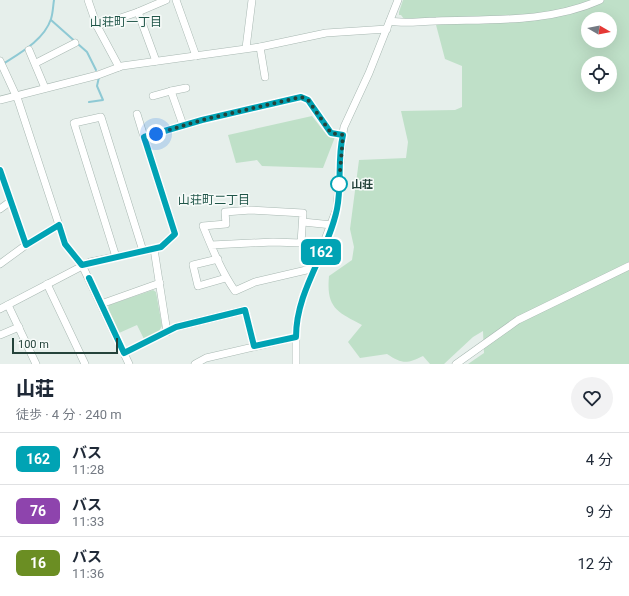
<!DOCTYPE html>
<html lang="ja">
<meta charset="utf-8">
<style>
:root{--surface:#fff;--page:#f2f2f3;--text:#1f2937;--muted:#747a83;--line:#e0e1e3}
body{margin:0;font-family:Roboto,"Noto Sans JP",sans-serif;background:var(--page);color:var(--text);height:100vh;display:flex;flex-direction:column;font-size:15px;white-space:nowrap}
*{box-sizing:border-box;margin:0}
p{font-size:13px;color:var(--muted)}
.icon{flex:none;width:22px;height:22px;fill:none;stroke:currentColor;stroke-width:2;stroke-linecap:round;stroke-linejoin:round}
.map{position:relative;height:364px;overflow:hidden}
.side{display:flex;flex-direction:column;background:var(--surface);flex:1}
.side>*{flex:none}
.badge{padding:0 8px;border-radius:6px;font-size:14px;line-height:26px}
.needle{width:26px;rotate:99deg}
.tools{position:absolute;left:581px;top:12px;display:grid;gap:8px}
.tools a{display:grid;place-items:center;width:36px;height:36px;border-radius:50%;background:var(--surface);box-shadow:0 4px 16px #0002;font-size:20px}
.scale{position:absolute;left:12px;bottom:10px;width:106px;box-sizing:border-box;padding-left:4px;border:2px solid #24423a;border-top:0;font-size:11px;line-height:14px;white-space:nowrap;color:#24423a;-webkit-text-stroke:3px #f7fbf9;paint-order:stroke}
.you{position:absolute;width:20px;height:20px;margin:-10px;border:3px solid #fff;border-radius:50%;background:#1a73e8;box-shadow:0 0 0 6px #1a73e833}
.map>.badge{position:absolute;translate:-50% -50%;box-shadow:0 0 0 2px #fff}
.round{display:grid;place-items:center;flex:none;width:42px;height:42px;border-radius:21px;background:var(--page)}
.summary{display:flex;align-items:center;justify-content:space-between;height:68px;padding:0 16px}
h1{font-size:19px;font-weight:800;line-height:30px}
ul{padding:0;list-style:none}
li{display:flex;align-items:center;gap:12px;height:52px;padding:0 16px;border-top:1px solid var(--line)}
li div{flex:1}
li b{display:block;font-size:15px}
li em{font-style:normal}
li .badge{min-width:44px;font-weight:700;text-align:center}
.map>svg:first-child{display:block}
</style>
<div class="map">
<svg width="629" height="364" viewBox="0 0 629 364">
<rect width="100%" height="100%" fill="#e6efeb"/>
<g fill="#bfe0c8" fill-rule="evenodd">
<path d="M403,0H629V364H468L484,353L483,331L473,337L444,364H430L423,356C407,364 402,364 387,354L360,358L348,342L362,325C337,312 326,308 329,276L352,260L354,247L350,229L359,160L406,158L408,142L401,111L455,110L462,107V66L445,59L435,21L404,19L401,15H399V12ZM588,19H610V41H588ZM588,63H610V85H588Z"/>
<path d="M312,116L326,134L335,137L323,168L262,166L257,160L236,163L228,135Z"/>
<path d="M153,290L156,292L162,326L159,331L144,339L137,325L119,333L108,309L109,305Z"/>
</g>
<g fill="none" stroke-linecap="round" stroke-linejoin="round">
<g stroke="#8ec9d4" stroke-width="2">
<path d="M51,20L87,52L96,70"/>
<path d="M3,64C20,53 44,40 51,19C53,13 53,6 54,0"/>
<path d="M89,102L103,100L97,86L99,77"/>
</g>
<g stroke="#a8b8b2" stroke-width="8">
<g id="minor">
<path d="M88,0L97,26L119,67"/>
<path d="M176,0L196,56"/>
<path d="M138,12L156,61"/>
<path d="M390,21C405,24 421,21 436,21C490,19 549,23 600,0"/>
<path d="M97,26L138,12L166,0"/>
<path d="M260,47L265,77"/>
<path d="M246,48L252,0"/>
<path d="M29,50L45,88"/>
<path d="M0,61L18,100L59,225L26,245"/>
<path d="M36,63L75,43"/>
<path d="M171,91L186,88"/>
<path d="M153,96L171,91L183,125"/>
<path d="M0,100L98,75L122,66L260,47L326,33L387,29"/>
<path d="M137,114L144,137"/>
<path d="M0,170L26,245L0,264"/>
<path d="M0,209L11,201"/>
<path d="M303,222L332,225"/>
<path d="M59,225L65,244L82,265L129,364"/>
<path d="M211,245L273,242L301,243L303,213L251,210L225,212L226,224L203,226C212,248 221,271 235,291L255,282L315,268"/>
<path d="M154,249L161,247L175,234L144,137L202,120L301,97L308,100L331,133L343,135"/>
<path d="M116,257L74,123L101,117L143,251"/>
<path d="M218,259L193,265L198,286L226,278"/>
<path d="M47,284L85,364"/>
<path d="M101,304L160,283"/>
<path d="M8,305L36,364"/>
<path d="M0,309L90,262L154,249L167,332"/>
<path d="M0,335L19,327"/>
<path d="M124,353L176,327L245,310L254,346"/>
<path d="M195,364L206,358L296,337"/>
<path d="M296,364V327L301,303L337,208L342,139L344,127L369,73L398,0"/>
<path d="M456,364L518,320L629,266"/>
</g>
</g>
<use href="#minor" stroke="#fff" stroke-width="7"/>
</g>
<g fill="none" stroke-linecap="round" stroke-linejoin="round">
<g stroke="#fff" stroke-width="9">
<path id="line" d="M0,170L26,245L59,225L65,244L82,265L161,247L175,234L144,137L202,120L301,97L308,100L331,133L343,135C337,159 342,185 337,209C328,253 296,290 296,337L254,346L245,310L176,327L124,353L89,278"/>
</g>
<use href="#line" stroke="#00a3b4" stroke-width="6"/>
<path stroke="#24423a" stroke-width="4" stroke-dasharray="0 7.2" d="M156,134L202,120L301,97L308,100L331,133L343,135L339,184"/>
</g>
<circle fill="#fff" stroke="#00a3b4" stroke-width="2" cx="339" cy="184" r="8"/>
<g text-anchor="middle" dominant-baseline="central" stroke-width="3" stroke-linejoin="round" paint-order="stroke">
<g font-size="11" font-weight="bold" fill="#24423a" stroke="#f7fbf9" text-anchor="start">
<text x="351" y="184">山荘</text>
</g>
<g font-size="12" fill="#1f5548" stroke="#f7fbf9">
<text x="126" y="22">山荘町一丁目</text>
<text x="214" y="200">山荘町二丁目</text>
</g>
</g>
</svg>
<div class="tools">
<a><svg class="needle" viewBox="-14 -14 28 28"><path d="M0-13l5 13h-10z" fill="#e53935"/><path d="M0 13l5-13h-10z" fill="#747a83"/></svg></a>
<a><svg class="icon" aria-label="locate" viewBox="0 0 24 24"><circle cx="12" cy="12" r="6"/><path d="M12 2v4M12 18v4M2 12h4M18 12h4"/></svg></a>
</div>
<div class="scale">100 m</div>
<div class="you" style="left:156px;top:134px"></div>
<b class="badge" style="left:321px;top:252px;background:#00a3b4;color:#fff">162</b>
</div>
<section class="side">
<div class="summary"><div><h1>山荘</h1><p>徒歩 · 4 分 · 240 m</p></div><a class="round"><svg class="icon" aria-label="heart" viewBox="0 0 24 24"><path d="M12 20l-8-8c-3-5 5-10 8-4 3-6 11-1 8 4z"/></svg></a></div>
<ul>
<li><span class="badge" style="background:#00a3b4;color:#fff">162</span><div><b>バス</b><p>11:28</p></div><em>4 分</em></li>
<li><span class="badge" style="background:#8e44ad;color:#fff">76</span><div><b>バス</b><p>11:33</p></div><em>9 分</em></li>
<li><span class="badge" style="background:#6b8e23;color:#fff">16</span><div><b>バス</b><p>11:36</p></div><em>12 分</em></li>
</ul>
</section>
